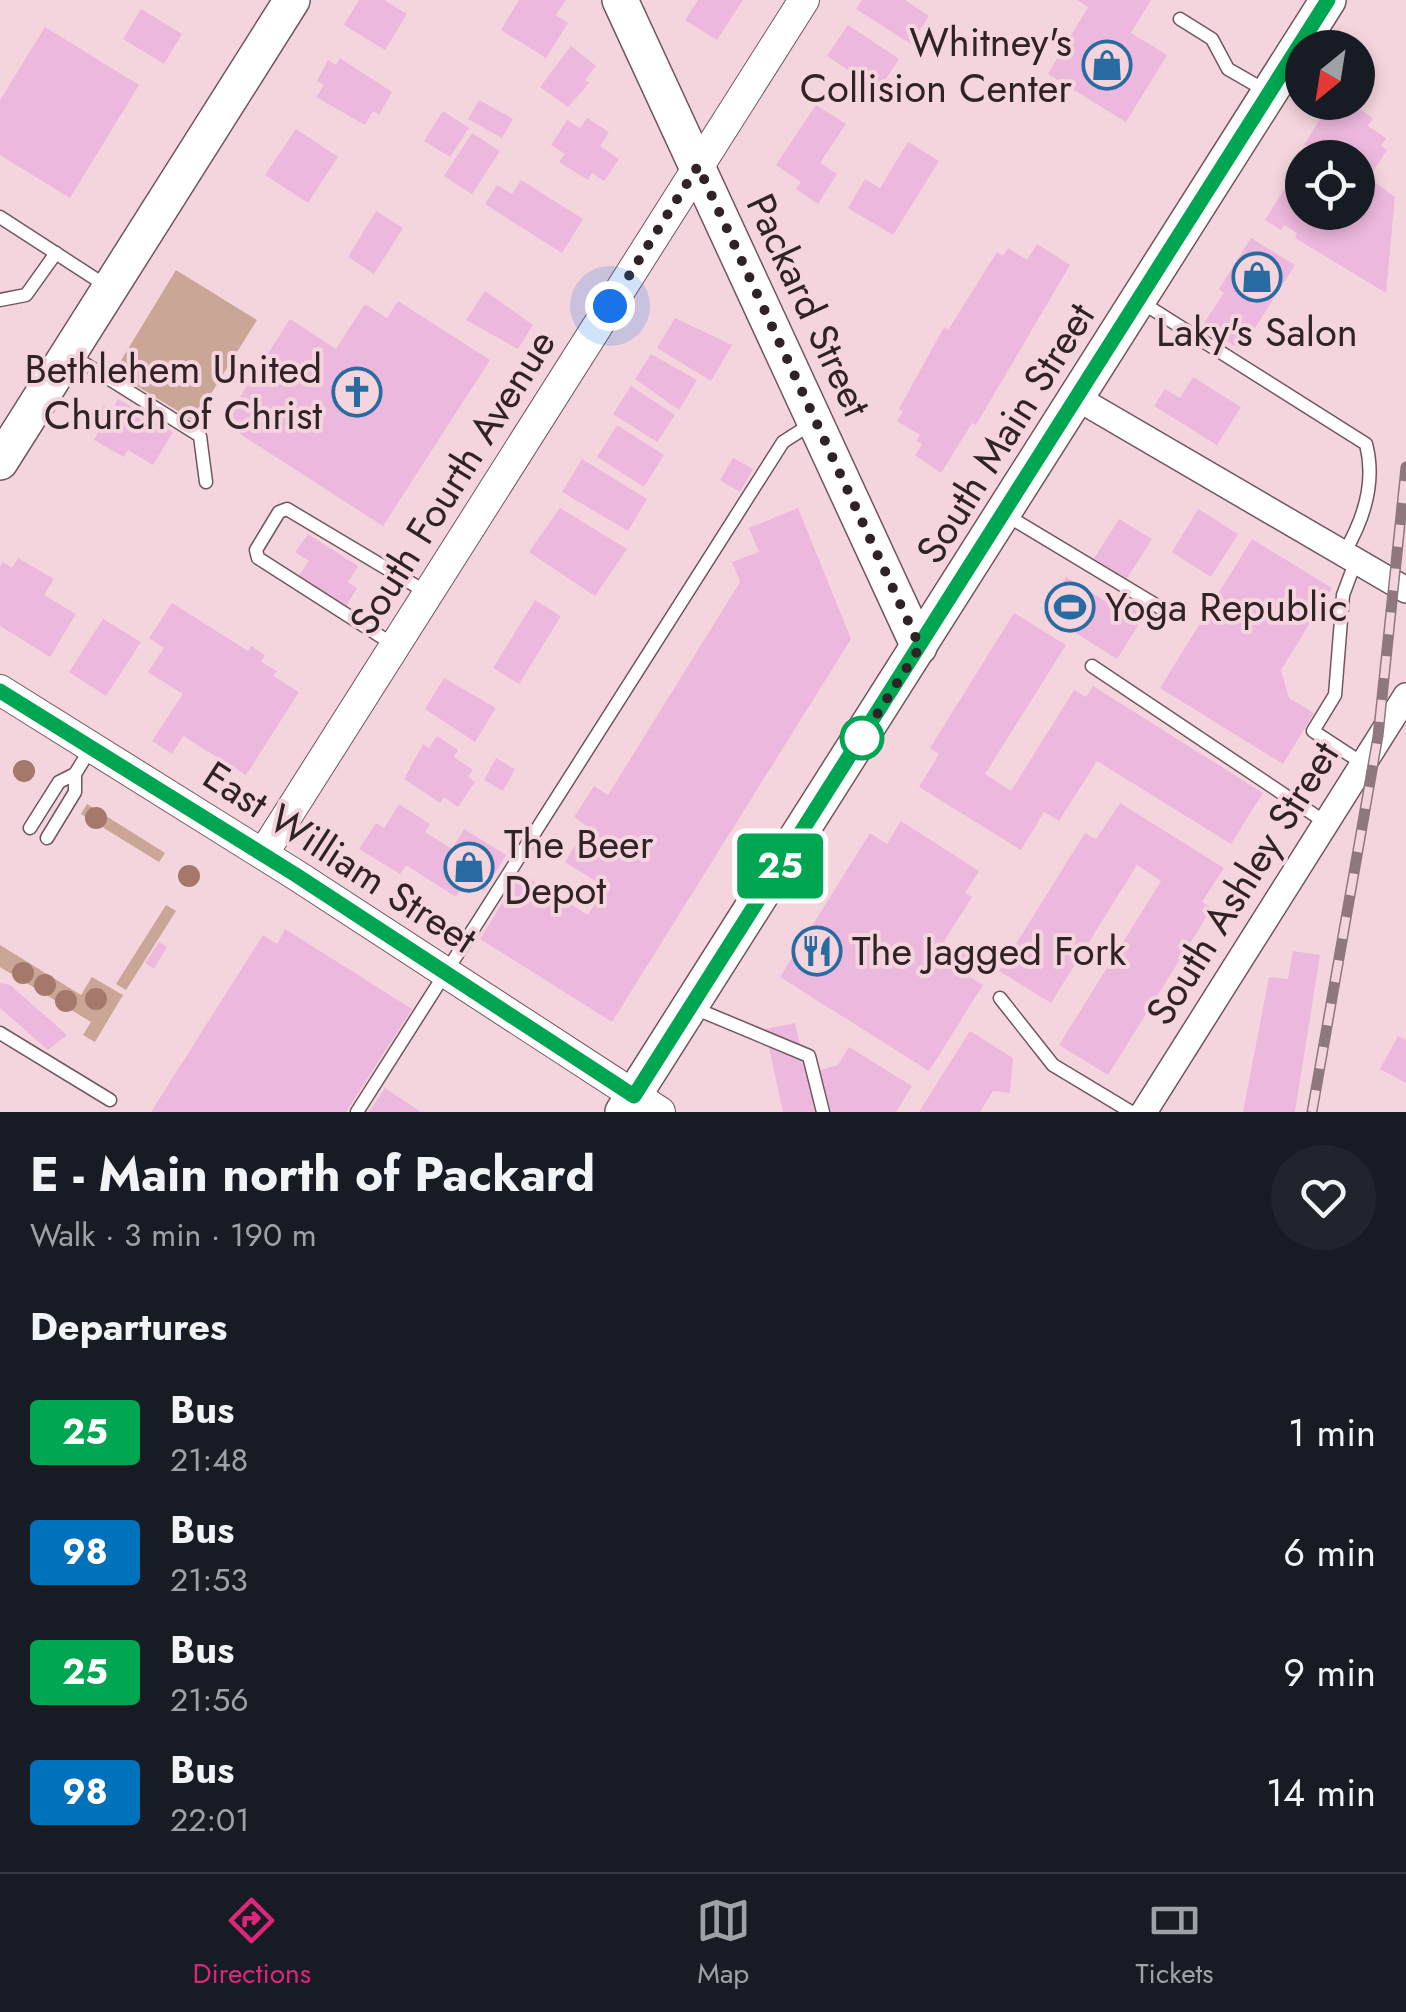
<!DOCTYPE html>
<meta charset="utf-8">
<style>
:root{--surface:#171b24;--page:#20242c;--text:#f1f3f6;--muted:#9ea1a6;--line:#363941;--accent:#db2777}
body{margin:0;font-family:Jost,sans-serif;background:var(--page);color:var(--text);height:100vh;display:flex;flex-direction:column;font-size:38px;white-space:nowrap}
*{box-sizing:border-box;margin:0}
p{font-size:32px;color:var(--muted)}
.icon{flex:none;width:55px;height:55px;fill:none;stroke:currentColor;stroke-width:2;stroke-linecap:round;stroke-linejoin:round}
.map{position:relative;height:1112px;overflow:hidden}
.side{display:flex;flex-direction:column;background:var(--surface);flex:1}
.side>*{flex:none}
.badge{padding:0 20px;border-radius:8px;font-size:35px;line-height:65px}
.needle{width:65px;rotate:210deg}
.buttons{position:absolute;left:1285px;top:30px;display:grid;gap:20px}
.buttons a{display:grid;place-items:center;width:90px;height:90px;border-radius:50%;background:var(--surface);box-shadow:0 5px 15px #0003;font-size:50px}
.you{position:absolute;width:50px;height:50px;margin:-25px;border:8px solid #fff;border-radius:50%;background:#1a73e8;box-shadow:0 0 0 15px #1a73e833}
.map>.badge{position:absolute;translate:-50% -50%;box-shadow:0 0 0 5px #fff}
h2{padding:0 30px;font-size:38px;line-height:90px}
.round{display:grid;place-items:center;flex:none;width:105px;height:105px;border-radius:52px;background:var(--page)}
.head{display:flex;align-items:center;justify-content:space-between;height:170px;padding:0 30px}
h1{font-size:48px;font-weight:700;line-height:75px}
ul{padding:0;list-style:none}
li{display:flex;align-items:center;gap:30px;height:120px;padding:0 30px}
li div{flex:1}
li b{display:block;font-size:38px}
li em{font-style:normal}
li .badge{min-width:110px;font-weight:700;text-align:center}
.tab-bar{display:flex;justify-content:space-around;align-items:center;height:140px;border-top:2px solid var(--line);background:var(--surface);font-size:28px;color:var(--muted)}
.tab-bar a{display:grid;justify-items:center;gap:5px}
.tab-bar .active{color:var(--accent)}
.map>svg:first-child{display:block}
</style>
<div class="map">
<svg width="1406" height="1112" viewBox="0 0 1406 1112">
<rect width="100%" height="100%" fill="#f5d5dd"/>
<g fill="#c9a695">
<path d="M176,270L257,320L194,421L114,372Z"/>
<path d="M87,804L165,853L159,862L81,814Z"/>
<path d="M166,905L176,911L126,990L116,984Z"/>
<path d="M0,945L81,995L92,977L123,995L95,1042L83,1035L91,1022L0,967Z"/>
</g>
<g fill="#edb8dd">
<path d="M359,0H384L407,14L385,50L344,25Z"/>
<path d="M519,0H566L556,15L568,23L546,58L501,30Z"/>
<path d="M698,0H743L717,40L685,20Z"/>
<path d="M862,0H905L929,16L911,44L856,9Z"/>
<path d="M1077,0H1151L1131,33L1167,55L1126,122L1048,74L1088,7Z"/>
<path d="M141,9L182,34L164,64L123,39Z"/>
<path d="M848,25L899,59L878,90L827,56Z"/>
<path d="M45,27L139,85L70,198L0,155V100Z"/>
<path d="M571,46L596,66L585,80L589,83L568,107L540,87Z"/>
<path d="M340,58L392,92L379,115L373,111L365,125L316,97L324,85L317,81L328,60L336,65Z"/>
<path d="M479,100L513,119L502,138L468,119Z"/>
<path d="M1330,103L1348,114L1354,105L1373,118L1368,126L1386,138L1381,146L1387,150L1369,178L1395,197L1386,293L1295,238L1297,233L1284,225L1281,230L1265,220L1292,177L1302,184V212H1358V158H1325L1304,145Z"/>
<path d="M816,105L846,124L820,163L837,174L818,204L796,189L801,182L776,165Z"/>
<path d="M443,111L469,128L450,157L424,141Z"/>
<path d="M587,118L609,132L600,146L619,159L604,181L592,173L588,180L559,162L565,154L551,145L567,120L580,128Z"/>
<path d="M296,129L338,157L308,203L265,175Z"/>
<path d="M472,133L500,151L472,194L444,176Z"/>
<path d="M908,142L939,161L893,235L848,208L865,179L880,188Z"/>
<path d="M521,180L583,219L562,253L485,204L497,185L512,194Z"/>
<path d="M376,211L403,228L374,274L348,257Z"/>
<path d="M1251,238L1295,265L1241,350L1202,326L1224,293L1219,289Z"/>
<path d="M1037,244L1070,265L976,425L972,423L941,473L915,455L922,444L916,441L920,435L897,421L903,412L899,409L944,327L948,330L997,252L1003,256L1008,248L1027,260Z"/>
<path d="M485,291L533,325L518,349L466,320Z"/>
<path d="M398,301L490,360L383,526L223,423L290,319L336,349L365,304L387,318Z"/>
<path d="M675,318L732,345L711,381L657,348Z"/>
<path d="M651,354L697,380L679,410L635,379Z"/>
<path d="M1193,377L1241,407L1217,445L1154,406L1165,389L1180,398Z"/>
<path d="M631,386L675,415L657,442L613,414Z"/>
<path d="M118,399L173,432L153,465L128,450L124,457L94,440L101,427L94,423L104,405L112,410Z"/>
<path d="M617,425L664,455L644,487L597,457Z"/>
<path d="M733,458L753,469L740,492L720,480Z"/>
<path d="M582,459L647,499L628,531L562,492Z"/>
<path d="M560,508L627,549L595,596L529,552Z"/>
<path d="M798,508L851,639L612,1022L480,939L521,873L588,915L605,887L565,862L587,826L574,817L594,786L608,795L740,582L732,562L759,552L749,528Z"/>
<path d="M1198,509L1238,534L1211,577L1172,552Z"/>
<path d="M1119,519L1152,539L1126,580L1093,560Z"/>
<path d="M308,534L358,566L348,582L357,588L345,608L298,577L309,561L295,552Z"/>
<path d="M1252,539L1332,588L1281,670L1289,698L1314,713L1283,764L1160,688Z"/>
<path d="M18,558L54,579L44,595L76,614L50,657L0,626V567L3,562L12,568Z"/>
<path d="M1066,577L1118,609L1122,602L1144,616L1117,659L1044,613Z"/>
<path d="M535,600L561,616L519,684L493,668Z"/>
<path d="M172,603L248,651L251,646L265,655L261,662L277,671L273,676L299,692L246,775L183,736L172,754L152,741L183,694L148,672L164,648L149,638Z"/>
<path d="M1014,613L1066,645L985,774L1011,791L1074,690L1086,697L1093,686L1263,793L1231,844L1097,761L1059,821L1044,812L1021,850L919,787L939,754L930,748Z"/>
<path d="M103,619L141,642L106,696L69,672Z"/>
<path d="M444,678L496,708L475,742L425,709Z"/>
<path d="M437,736L458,750L454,757L473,770L468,777L475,782L458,807L444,797L440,803L404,779L423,744L429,748Z"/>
<path d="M496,758L515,769L503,791L484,780Z"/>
<path d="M1120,803L1224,868L1202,902L1212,908L1108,1075L1059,1045L1161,881L1137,865L1051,1003L999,971L1085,833L1096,839Z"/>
<path d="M399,804L430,824L425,832L452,849L464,829L506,855L484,891L466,880L456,897L406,865L400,874L359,849L376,823L384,828Z"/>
<path d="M901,821L979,871L965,893L972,897L944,941L979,962L970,977L983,985L929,1071L780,977L870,833L887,844Z"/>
<path d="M285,929L412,1009L346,1112H151L263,935L277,944Z"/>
<path d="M159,942L167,947L154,969L145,963Z"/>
<path d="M1293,951L1320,955L1295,1112H1243L1269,977L1288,979Z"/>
<path d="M0,983L10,985L67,1035L48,1050L0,1008Z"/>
<path d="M795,1023L815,1112H783L765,1029Z"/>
<path d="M970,1031L1013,1058L1010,1093L993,1091L980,1112H919Z"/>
<path d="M1398,1036L1406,1040V1083L1380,1069Z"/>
<path d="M849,1047L912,1086L896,1112H831L820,1070L838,1065Z"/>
<path d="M385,1088L421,1112H369Z"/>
</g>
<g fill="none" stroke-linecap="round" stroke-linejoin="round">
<g stroke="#71565e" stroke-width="15">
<g id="service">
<path d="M1180,19L1212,39L1228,69L1268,92"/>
<path d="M0,217L108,287"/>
<path d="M0,300L26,295L56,253"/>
<path d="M1141,302L1366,444C1376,482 1363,521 1344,553"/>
<path d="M71,355L200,436L206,482"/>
<path d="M1006,515L1174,616"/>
<path d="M1356,560L1343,595L1335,695L1313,731L1362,763"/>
<path d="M394,645L258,558L256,550L279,512L287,509L426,592"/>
<path d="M1092,666L1325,822"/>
<path d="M30,828L59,782L75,774L91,748"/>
<path d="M47,838L75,792V774"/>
<path d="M1000,998L1053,1065L1131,1112"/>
<path d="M694,1008L809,1056L823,1112"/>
<path d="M0,1033L110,1100"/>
<path d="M357,1112L783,442L811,424"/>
</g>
</g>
<g stroke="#71565e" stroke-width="28">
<g id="minor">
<path d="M1077,398L1406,590"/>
<path d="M1144,1112L1406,696"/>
</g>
</g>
<g stroke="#71565e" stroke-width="32">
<g id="tertiary">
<path d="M0,690L296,875L660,1112"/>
<path d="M263,854L804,0"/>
</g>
</g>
<g stroke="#71565e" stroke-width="38">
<g id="secondary">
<path d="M620,0L919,647"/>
<path d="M0,462L292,0"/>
<path d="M623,1112L1328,0"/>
</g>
</g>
<use href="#service" stroke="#fff" stroke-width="12"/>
<use href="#minor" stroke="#fff" stroke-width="25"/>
<use href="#tertiary" stroke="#fff" stroke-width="30"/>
<use href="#secondary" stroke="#fff" stroke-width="35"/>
<g stroke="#8e787d" stroke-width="11">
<path id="rail" d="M1312,1112L1378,736L1406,467"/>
</g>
<use href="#rail" stroke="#f5d5dd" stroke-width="8" stroke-dasharray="22" stroke-linecap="butt"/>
</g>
<g fill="#a4796c">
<circle cx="24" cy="771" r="11"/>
<circle cx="96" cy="818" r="11"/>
<circle cx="189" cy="876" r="11"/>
<circle cx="23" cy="973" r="11"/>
<circle cx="45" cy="985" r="11"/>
<circle cx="96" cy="999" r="11"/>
<circle cx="66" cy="1001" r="11"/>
</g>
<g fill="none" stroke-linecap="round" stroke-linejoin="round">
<g stroke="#fff" stroke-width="22">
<path id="line" d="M0,691L296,875L634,1096L1328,0"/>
</g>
<use href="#line" stroke="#00a651" stroke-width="15"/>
<path stroke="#2f2326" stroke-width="10" stroke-dasharray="0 18" d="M610,306L698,166L920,647L862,738"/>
</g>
<defs>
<g id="shop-ring" transform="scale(2.5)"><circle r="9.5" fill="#f5d5dd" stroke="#286ba0" stroke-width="1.5"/><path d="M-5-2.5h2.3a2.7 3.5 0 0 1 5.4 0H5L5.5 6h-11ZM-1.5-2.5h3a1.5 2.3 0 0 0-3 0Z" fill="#286ba0"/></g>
<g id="church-ring" transform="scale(2.5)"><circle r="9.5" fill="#f5d5dd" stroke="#286ba0" stroke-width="1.5"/><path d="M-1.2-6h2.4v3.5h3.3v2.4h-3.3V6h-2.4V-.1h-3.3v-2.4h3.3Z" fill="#286ba0"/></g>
<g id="stadium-ring" transform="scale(2.5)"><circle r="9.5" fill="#f5d5dd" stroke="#286ba0" stroke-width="1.5"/><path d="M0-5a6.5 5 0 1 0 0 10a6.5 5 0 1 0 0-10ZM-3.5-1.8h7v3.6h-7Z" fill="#286ba0"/></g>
<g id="restaurant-ring" transform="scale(2.5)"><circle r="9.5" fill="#f5d5dd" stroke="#286ba0" stroke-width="1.5"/><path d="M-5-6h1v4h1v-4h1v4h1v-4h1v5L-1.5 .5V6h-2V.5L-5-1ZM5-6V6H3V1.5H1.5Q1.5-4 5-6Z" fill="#286ba0"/></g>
</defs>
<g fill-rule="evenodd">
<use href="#shop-ring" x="1107" y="65"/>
<use href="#shop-ring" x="1257" y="277"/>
<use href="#church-ring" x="357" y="392"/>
<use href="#stadium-ring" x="1070" y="607"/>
<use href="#shop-ring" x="469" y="867"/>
<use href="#restaurant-ring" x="817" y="951"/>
</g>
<circle fill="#fff" stroke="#00a651" stroke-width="5" cx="862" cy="738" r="20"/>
<g text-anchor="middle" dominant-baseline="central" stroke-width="8" stroke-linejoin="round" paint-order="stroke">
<g font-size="40" fill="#2f2326" stroke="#f5d5dd" text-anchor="start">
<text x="1072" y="42" text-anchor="end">Whitney's<tspan x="1072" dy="46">Collision Center</tspan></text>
<text x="1257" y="332" text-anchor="middle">Laky's Salon</text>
<text x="322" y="369" text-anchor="end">Bethlehem United<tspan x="322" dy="46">Church of Christ</tspan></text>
<text x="1105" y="607">Yoga Republic</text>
<text x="504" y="844">The Beer<tspan x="504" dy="46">Depot</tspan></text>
<text x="852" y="951">The Jagged Fork</text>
</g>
<g font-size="40" fill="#2f2326" stroke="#f5d5dd">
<text transform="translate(809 305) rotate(65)">Packard Street</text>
<text transform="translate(1005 433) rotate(-58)">South Main Street</text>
<text transform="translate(452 482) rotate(-58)">South Fourth Avenue</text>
<text transform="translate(340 857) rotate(33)">East William Street</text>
<text transform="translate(1242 883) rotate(-58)">South Ashley Street</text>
</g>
</g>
</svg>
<div class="buttons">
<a><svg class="needle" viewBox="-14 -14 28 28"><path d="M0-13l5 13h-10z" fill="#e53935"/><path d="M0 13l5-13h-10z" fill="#9ea1a6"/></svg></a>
<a><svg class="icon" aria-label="locate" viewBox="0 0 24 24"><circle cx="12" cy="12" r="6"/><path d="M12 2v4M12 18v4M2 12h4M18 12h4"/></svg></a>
</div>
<div class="you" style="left:610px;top:306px"></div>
<b class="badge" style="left:780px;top:866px;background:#00a651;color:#fff">25</b>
</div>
<section class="side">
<div class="head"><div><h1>E - Main north of Packard</h1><p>Walk · 3 min · 190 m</p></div><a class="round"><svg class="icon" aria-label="heart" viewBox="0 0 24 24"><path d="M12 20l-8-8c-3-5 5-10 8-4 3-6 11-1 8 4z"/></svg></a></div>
<h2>Departures</h2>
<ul>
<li><span class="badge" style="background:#00a651;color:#fff">25</span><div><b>Bus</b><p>21:48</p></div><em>1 min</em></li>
<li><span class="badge" style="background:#0072bc;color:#fff">98</span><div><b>Bus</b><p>21:53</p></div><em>6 min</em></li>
<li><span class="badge" style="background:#00a651;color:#fff">25</span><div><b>Bus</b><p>21:56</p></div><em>9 min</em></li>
<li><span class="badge" style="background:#0072bc;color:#fff">98</span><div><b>Bus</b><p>22:01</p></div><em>14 min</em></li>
</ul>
</section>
<nav class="tab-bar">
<a class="active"><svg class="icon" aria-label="directions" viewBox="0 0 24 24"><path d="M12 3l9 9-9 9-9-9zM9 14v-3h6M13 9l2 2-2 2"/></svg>Directions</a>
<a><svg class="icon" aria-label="map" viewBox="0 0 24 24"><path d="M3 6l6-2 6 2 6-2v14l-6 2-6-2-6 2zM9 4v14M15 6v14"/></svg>Map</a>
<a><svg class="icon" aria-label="tickets" viewBox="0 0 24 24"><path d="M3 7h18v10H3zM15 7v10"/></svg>Tickets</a>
</nav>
